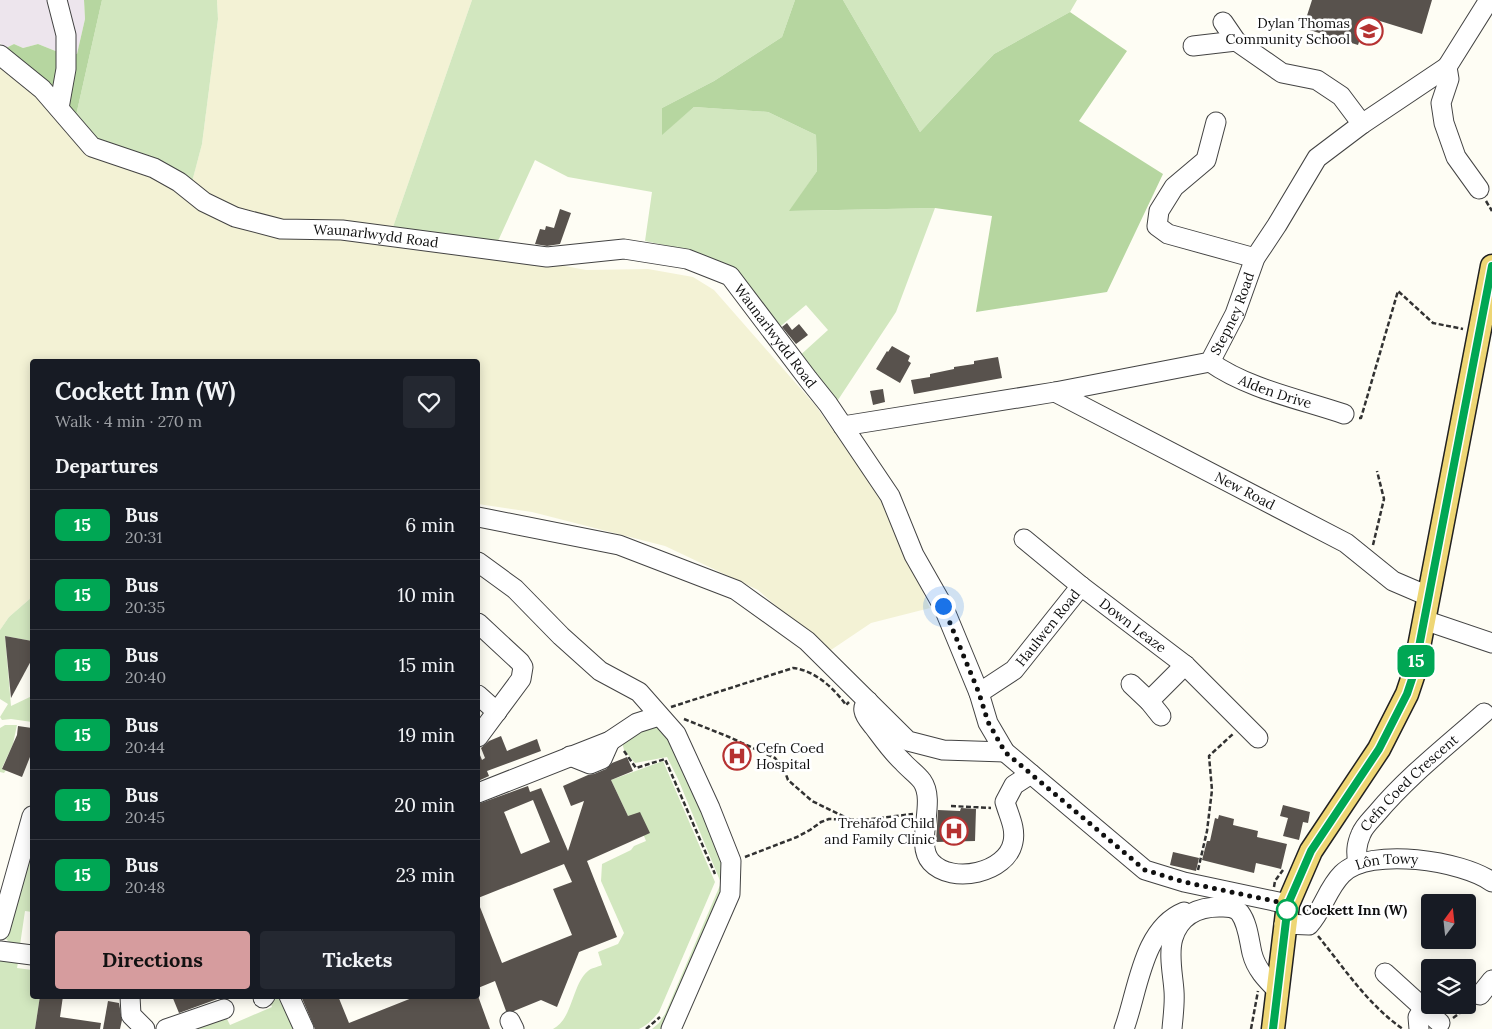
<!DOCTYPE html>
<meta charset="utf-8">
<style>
:root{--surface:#171b24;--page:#242831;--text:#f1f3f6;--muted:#9ea1a6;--line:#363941;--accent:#d69c9e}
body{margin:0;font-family:Lora,serif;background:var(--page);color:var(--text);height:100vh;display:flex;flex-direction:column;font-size:19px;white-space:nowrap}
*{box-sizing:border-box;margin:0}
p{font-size:16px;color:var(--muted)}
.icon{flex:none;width:28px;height:28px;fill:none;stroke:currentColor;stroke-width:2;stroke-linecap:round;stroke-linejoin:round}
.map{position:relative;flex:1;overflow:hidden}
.panel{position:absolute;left:30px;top:359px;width:450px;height:640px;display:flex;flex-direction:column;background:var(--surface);border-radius:5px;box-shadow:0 2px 12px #0003}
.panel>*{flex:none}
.badge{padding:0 10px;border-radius:8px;font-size:18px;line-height:32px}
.needle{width:32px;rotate:15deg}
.controls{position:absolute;left:1421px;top:894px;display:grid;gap:10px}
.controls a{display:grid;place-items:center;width:55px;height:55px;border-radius:5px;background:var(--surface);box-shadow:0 2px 12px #0003;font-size:25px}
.you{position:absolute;width:25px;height:25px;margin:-12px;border:4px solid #fff;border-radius:50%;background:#1a73e8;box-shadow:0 0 0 8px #1a73e833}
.map>.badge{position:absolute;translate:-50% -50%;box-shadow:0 0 0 2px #fff}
h2{padding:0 25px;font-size:19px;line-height:45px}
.round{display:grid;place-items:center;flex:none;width:52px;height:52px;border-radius:5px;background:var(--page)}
.head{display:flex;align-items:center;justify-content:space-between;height:85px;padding:0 25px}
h1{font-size:24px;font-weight:700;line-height:38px}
.action{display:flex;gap:10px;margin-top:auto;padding:10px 25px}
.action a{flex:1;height:58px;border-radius:5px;background:var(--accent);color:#111;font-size:20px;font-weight:700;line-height:58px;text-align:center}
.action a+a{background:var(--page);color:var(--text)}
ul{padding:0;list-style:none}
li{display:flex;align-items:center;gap:15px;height:70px;padding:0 25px;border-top:1px solid var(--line)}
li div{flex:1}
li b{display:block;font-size:19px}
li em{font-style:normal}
li .badge{min-width:55px;font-weight:700;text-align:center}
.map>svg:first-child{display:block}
</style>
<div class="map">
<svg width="1492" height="1029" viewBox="0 0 1492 1029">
<rect width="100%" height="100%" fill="#fefdf4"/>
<path fill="#ede5ed" d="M0,0H84L85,19L77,54L58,52L38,44L23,48L14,44L6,48L0,43Z"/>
<g fill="#f3f2d5">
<path d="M217,0H472L393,227L357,224L292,225L234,211L192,182L202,144L218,19Z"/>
<path d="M0,64L222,219L382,241L404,249L549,263L586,270L648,269L693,277L714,290L815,405L859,467L888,511L904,551L930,608L871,623L828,652L758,590L665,546L532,512L478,504V361H32V597L9,617L0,630Z"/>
</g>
<g fill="#d2e7bf">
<path d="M102,0H217L218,19L202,144L192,182L108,148L75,120Z"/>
<path d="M472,0H795L782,37L714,81L662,108V134L694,107L768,112L816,135L817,171L790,211L935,208L896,312L834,406L796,359L828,330L806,305L776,330L692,251L645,241L652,192L568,177L535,160L498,241L393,227Z"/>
<path d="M843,0H1077L1070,12L994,54L920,132Z"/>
<path d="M32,597V641L5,636L11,706L32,696V722L11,719L2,720L0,717L8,704L0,699V630L9,617Z"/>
<path d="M5,725H17L13,744L2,768L6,770L4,773L0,772V728Z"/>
<path d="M642,725L664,727L729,872L667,1029H652L659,1023L665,1014L721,883L678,779L667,757L635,763L624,750L621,738Z"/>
<path d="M663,761L715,882L659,1012C653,1019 648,1025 639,1029H553C573,1019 572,984 588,971C591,968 598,967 602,965L598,952L618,944L624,933L601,881L602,864L631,850L634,846L646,841L644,836L628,816L611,780Z"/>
<path d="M32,828V912L25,911L20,945L11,944L3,936Z"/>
<path d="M19,957L17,968L32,970V996H40L35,1029H0V959Z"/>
<path d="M270,996L281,997L299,1029H185L226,1017L230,1025L272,1007L269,1000Z"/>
</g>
<g fill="#b6d6a0">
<path d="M84,0H102L75,120L3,53L6,48L14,44L23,48L38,44L58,52L77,54L85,19Z"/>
<path d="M795,0H843L920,132L994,54L1070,12L1127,51L1079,121L1163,174L1107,292L976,312L992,216L935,208L789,211L817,171L816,135L768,112L694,107L662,135V108L714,81L782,37Z"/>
</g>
<g fill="#58524d" fill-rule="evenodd">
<path d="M1312,0H1432L1422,34L1367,17L1358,45L1303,28Z"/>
<path d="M560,209L571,213L560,244L547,246L535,244L540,229L545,230L546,226L554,228Z"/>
<path d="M787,323L792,330L799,324L808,335L796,344L782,327Z"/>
<path d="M892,346L910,356L908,361L911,363L900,383L876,369L887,351L888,352Z"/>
<path d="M998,357L1002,378L914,394L911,380L930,377V374L954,369V367L974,364V361Z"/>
<path d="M883,389L885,402L873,405L870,391Z"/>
<path d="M5,636L32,641V659L11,698Z"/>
<path d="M18,726L32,728V752L22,777L2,769L17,735Z"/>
<path d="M501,736L507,751L537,739L541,751L487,771L489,776L478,781V750L482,760L485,758L481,748L489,741Z"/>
<path d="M627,757L633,771L611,780L628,816L640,812L650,833L587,861L617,937L579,952L557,1007L541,1000L514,1011H506L495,981L478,988V902L502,963L572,935L553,889L572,882L564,864L478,898V804L528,786L530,792L541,788L568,851L584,801L571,806L563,786L588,775L594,774L606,769L612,763ZM533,800L550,842L521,854L504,812Z"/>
<path d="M1283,805L1310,812L1308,823L1303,822L1299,840L1283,836L1288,818L1280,816Z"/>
<path d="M961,808L976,809L975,841L936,842L938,810L960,811Z"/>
<path d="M1219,815L1234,819L1233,825L1258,831L1257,837L1287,844L1281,869L1256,863L1254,873L1202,860L1207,841H1210L1215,818L1218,819Z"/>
<path d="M1173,852L1199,858L1196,871L1170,865Z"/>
<path d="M40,996H63L60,1017L101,1023L100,1029H35Z"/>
<path d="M172,996H235V997L229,999L220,998L179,1013Z"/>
<path d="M301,996H338L349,1023L417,996H478L490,1029H315Z"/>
<path d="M108,1001L119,1003L122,1020L120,1029H103Z"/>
</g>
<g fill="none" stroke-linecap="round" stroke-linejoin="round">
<g stroke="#434343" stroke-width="21">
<g id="minor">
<path d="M57,0L66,35V69L59,108"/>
<path d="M1223,22L1236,41L1282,73L1317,80L1341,96L1362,124"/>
<path d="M1193,46L1236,41"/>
<path id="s1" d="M0,55L42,89L92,147L154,168L179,182L204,202L235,217L281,229L342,230L547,257L624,249L687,259L730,276L808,379L828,404L890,496L914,555L943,606L979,693L988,723L1005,752L1145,870L1184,882L1288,904"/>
<path d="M1216,122L1206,160L1174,187L1159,211L1157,226L1168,234L1255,258"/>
<path d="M1479,189L1456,157L1444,123L1441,103L1449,79L1447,67L1489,0"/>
<path id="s2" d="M1210,362C1248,389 1300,399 1344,414"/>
<path id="s3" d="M1055,392L1346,543L1393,581L1428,596"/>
<path id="s4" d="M843,426L1055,392L1210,362L1235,314L1255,258L1277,225L1317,158L1362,124L1447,67"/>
<path d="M478,517L619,545L736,590L807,641L908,741L943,750L1005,752"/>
<path id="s5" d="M1024,539L1081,586L1185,665L1258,738"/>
<path d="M478,562L515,589L561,636L600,671L639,692L676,734L710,808L731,861L730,894L671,1029"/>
<path d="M1424,620L1492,643"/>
<path d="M478,623L520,662L523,667L521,679L478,737"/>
<path d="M1131,684L1149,701L1161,716"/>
<path id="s6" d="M979,693L1014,670L1081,586"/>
<path d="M478,695L497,712"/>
<path d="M868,701C865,704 863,707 864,711C865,717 870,722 874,727C883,739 892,752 903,762C909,769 917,774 922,781C937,802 914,843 931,862C952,885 1007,873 1013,842C1016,828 1009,816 1005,802L1014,785L1031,774"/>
<path d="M1149,701L1185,665"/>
<path d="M570,756L590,764L602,759L610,741"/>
<path d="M478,793L610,741L637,723L659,716"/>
<path id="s7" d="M1358,864C1356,853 1356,845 1361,834C1364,826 1372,819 1377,813C1408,776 1448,745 1484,713"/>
<path id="s8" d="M1284,924L1309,925C1323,910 1327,889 1342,874C1370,846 1463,861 1492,882"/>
<path d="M0,930L32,816"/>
<path d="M0,951L32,955"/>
<path d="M1385,973L1440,1023"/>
<path d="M1480,995L1492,980"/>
<path d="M130,996L131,1015L145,1029"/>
<path d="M289,996L304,1029"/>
<path d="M263,998L265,996"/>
<path d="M510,1021L514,1029"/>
<path d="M166,1029L224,1009"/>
<path d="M1124,1029C1138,992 1142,929 1184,912"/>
<path d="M1172,1029C1173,1016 1175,1004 1174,991C1173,975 1168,954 1173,938C1180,914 1200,906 1223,907C1230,907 1236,908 1240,913C1248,924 1249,940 1252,953C1256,969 1266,979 1277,990"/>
<path d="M1419,1029L1418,1017L1424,1008"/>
</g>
</g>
<g stroke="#212121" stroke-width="25">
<path id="major" d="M1273,1029L1288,904L1311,851L1379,749L1407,694L1414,673L1492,266"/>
</g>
<g stroke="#323232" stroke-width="2.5" stroke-dasharray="5 2.5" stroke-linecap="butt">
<path d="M1486,201L1492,211"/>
<path d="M1359,418H1361L1398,291L1433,323L1463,329"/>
<path d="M1373,545L1384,499L1377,471"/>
<path d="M671,707L793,668C814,670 834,688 846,705L849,702"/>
<path d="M684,719L729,737L775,758L784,769L788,780L812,801L851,820"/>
<path d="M624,751L636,768L665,759L715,874"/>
<path d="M951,806L991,808"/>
<path d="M745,857L797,837L810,830L821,822L829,819L863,820L913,814"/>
<path d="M1198,870L1207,831L1212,790L1209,756L1234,733"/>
<path d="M1274,887L1275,881L1283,870"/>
<path d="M1318,936C1344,968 1369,1006 1403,1029"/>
<path d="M1453,1018L1471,1005"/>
<path d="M646,1029L660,1017"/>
<path d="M1251,1029L1258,991"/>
</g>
<use href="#minor" stroke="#fff" stroke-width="19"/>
<use href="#major" stroke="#eed674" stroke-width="22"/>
</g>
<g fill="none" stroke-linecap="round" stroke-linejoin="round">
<g stroke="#fff" stroke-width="11">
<path id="line" d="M1273,1029L1288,904L1311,851L1379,749L1407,694L1414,673L1492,266"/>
</g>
<use href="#line" stroke="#00a754" stroke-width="8"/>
<path stroke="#101010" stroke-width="5" stroke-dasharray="0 9" d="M943,606L979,693L988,722L1005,752L1145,870L1184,882L1288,904L1287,910"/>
</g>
<defs>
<g id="school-ring" transform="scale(1.4375)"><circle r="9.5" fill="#fff" stroke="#b63232" stroke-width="1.5"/><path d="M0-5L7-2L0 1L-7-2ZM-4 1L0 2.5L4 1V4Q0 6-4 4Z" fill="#b63232"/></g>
<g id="hospital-ring" transform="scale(1.4375)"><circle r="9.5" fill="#fff" stroke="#b63232" stroke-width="1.5"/><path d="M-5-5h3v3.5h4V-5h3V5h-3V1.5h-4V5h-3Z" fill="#b63232"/></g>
</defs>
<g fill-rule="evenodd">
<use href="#school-ring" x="1369" y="31"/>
<use href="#hospital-ring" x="737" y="756"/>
<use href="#hospital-ring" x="954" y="831"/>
</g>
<circle fill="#fff" stroke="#00a754" stroke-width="2.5" cx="1287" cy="910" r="10"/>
<g text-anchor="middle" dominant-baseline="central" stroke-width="5" stroke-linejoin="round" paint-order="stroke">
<g font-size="14" fill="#101010" stroke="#fff" text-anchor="end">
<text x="1350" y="23">Dylan Thomas<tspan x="1350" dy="16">Community School</tspan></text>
<text x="756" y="748" text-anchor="start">Cefn Coed<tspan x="756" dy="16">Hospital</tspan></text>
<text x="935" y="823">Trehafod Child<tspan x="935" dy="16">and Family Clinic</tspan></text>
</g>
<g font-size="14" fill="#101010" stroke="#fff">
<text stroke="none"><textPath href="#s1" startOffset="434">Waunarlwydd Road</textPath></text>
<text stroke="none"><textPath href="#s4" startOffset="426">Stepney Road</textPath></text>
<text stroke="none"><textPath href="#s1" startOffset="869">Waunarlwydd Road</textPath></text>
<text stroke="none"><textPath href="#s2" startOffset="72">Alden Drive</textPath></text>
<text stroke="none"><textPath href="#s3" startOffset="214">New Road</textPath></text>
<text stroke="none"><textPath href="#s5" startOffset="139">Down Leaze</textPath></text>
<text stroke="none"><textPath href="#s6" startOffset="96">Haulwen Road</textPath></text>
<text stroke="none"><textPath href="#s7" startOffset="101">Cefn Coed Crescent</textPath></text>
<text stroke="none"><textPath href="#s8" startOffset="134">Lôn Towy</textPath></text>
</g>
<g font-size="14" font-weight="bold" fill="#101010" stroke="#fff" text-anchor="start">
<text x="1302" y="910">Cockett Inn (W)</text>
</g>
</g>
</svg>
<div class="controls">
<a><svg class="needle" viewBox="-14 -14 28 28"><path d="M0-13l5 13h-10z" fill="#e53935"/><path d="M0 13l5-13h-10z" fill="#9ea1a6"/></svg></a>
<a><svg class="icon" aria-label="layers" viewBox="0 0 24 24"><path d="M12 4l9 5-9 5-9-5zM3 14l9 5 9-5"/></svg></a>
</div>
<div class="you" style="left:943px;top:606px"></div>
<b class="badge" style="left:1416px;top:661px;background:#00a754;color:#fff">15</b>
<section class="panel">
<div class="head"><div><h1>Cockett Inn (W)</h1><p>Walk · 4 min · 270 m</p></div><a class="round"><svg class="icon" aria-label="heart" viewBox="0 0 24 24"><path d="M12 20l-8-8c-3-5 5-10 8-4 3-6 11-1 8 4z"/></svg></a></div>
<h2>Departures</h2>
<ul>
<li><span class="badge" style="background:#00a754;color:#fff">15</span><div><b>Bus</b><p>20:31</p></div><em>6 min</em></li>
<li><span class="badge" style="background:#00a754;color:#fff">15</span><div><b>Bus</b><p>20:35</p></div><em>10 min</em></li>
<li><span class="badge" style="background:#00a754;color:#fff">15</span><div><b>Bus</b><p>20:40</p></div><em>15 min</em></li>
<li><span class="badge" style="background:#00a754;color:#fff">15</span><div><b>Bus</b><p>20:44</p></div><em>19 min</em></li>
<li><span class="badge" style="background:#00a754;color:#fff">15</span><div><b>Bus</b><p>20:45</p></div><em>20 min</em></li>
<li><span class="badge" style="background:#00a754;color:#fff">15</span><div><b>Bus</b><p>20:48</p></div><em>23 min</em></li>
</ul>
<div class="action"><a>Directions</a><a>Tickets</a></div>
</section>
</div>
